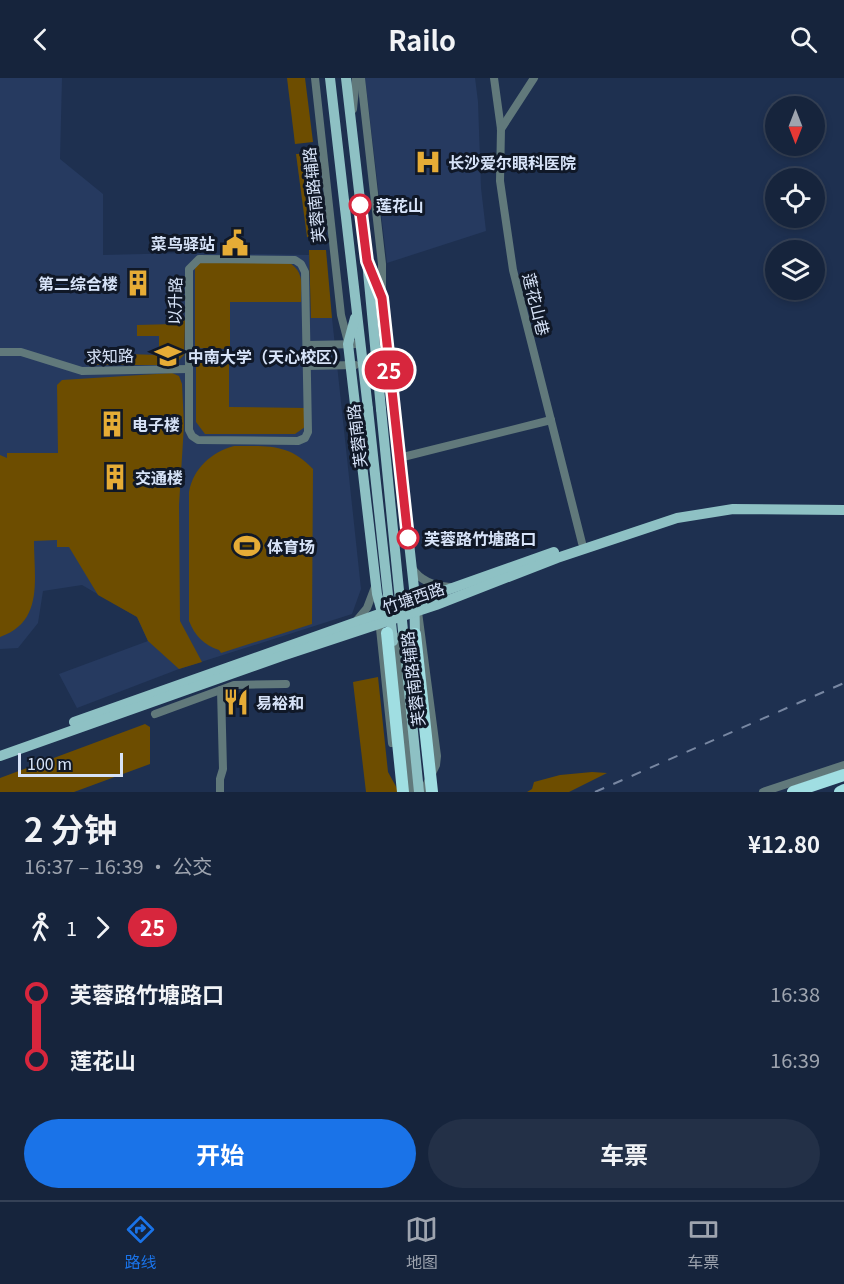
<!DOCTYPE html>
<html lang="zh">
<meta charset="utf-8">
<style>
:root{--surface:#16243c;--page:#233047;--text:#f1f3f6;--muted:#9ea4af;--line:#354156;--accent:#1a73e8}
body{margin:0;font-family:Georgia,"Noto Sans SC",serif;background:var(--page);color:var(--text);height:100vh;display:flex;flex-direction:column;font-size:22px;white-space:nowrap}
*{box-sizing:border-box;margin:0}
p{font-size:20px;color:var(--muted)}
.icon{flex:none;width:33px;height:33px;fill:none;stroke:currentColor;stroke-width:2;stroke-linecap:round;stroke-linejoin:round}
.map{position:relative;height:714px;overflow:hidden}
.details{display:flex;flex-direction:column;background:var(--surface);flex:1}
.details>*{flex:none}
.badge{padding:0 12px;border-radius:20px;font-size:21px;line-height:39px}
.needle{width:39px;rotate:180deg}
.tools{position:absolute;left:765px;top:18px;display:grid;gap:12px}
.tools a{display:grid;place-items:center;width:60px;height:60px;border-radius:50%;background:var(--surface);box-shadow:0 3px 9px #0003,0 0 0 2px var(--line);font-size:30px}
.scale{position:absolute;left:18px;bottom:15px;width:105px;box-sizing:border-box;padding-left:6px;border:3px solid #d7e3f8;border-top:0;font-size:16px;line-height:21px;white-space:nowrap;color:#d7e3f8;-webkit-text-stroke:4px #101827;paint-order:stroke}
.map>.badge{position:absolute;translate:-50% -50%;box-shadow:0 0 0 3px #fff}
.legs{display:flex;align-items:center;gap:9px;height:66px;padding:0 24px;font-size:20px}
.legs p{margin-inline-start:auto}
.overview{display:flex;align-items:center;justify-content:space-between;height:102px;padding:0 24px}
h1{font-size:33px;font-weight:700;line-height:45px}
.primary-button{display:flex;gap:12px;margin-top:auto;padding:12px 24px}
.primary-button a{flex:1;height:69px;border-radius:36px;background:var(--accent);color:#fff;font-size:24px;font-weight:700;line-height:69px;text-align:center}
.primary-button a+a{background:var(--page);color:var(--text)}
ul{padding:0 24px;list-style:none}
li{display:flex;align-items:center;gap:21px;height:66px;font-size:22px}
li i{display:grid;place-items:center;width:9px;height:100%;margin:0 8px;background:currentColor}
li i::after{content:'';width:15px;height:15px;margin:-8px;border:4px solid;border-radius:50%;background:var(--surface)}
li p{margin-inline-start:auto}
li:first-child i{background:linear-gradient(#0000 50%,currentColor 0)}
li:last-child i{background:linear-gradient(currentColor 50%,#0000 0)}
header{display:flex;justify-content:space-between;align-items:center;height:78px;padding:0 24px;background:var(--surface);font-size:27px;font-weight:700}
.menu{display:flex;justify-content:space-around;align-items:center;height:84px;border-top:2px solid var(--line);background:var(--surface);font-size:16px;color:var(--muted)}
.menu a{display:grid;justify-items:center;gap:3px}
.menu .current{color:var(--accent)}
.map>svg:first-child{display:block}
</style>
<header><svg class="icon" aria-label="back" viewBox="0 0 24 24"><path d="M15 5l-7 7 7 7"/></svg>Railo<svg class="icon" aria-label="search" viewBox="0 0 24 24"><circle cx="10" cy="10" r="6"/><path d="M15 15l6 6"/></svg></header>
<div class="map">
<svg width="844" height="714" viewBox="0 0 844 714">
<rect width="100%" height="100%" fill="#1e3050"/>
<g fill="#263a60">
<path d="M0,0H62L60,81L103,116V177L185,175L309,177L311,240H332L361,511L352,536L179,591L77,630L59,596L148,563L137,539L82,507L43,513L38,545L18,570L0,571Z"/>
<path d="M365,0H475L478,24L481,110L486,153L387,185Z"/>
</g>
<g fill="#6d4d00">
<path d="M287,0H305L313,64L295,66Z"/>
<path d="M315,75L325,159H307L296,76Z"/>
<path d="M309,172H326L332,240H311Z"/>
<path d="M201,183L288,184C305,194 301,206 301,224H230V271L195,270V190Z"/>
<path d="M175,240H183L185,243L184,277L175,286L167,287H94L93,275L159,277V258H137V247L175,246Z"/>
<path d="M196,282H229V329L305,330V349L295,356H205L196,344Z"/>
<path d="M172,295L179,298L182,306L184,347L179,427L180,543L202,584L179,591L148,563L137,539L98,517L69,469H57V462L34,463C34,501 44,544 0,559V377L7,380V375H58L57,307L62,302Z"/>
<path d="M234,368C267,368 289,365 313,391L312,546L221,575L219,572C204,567 195,558 189,543V414C193,391 211,374 234,368Z"/>
<path d="M378,599L388,694L399,714H366L353,604Z"/>
<path d="M145,646L150,649V686L74,714H0V700Z"/>
<path d="M592,694L607,695L569,714H527L532,711L534,704L560,697Z"/>
</g>
<g fill="none" stroke-linecap="round" stroke-linejoin="round">
<g stroke="#61797b" stroke-width="8">
<path d="M315,0L341,237L348,264"/>
<path d="M361,0L382,186V217"/>
<path d="M494,0L501,51L500,103L513,192L582,465"/>
<path d="M353,31L356,0"/>
<path d="M501,51L534,0"/>
<path d="M199,181L295,182L301,186L305,194L308,354L305,360L298,363L198,362L192,358L189,352V191Z"/>
<path d="M307,267L360,266"/>
<path d="M0,274H21L82,293L188,291"/>
<path d="M308,288L355,287"/>
<path d="M399,380L551,342"/>
<path d="M412,490C421,504 435,508 450,509"/>
<path d="M418,534L437,678L436,687L423,714"/>
<path d="M379,541L392,665"/>
<path d="M357,542L367,530L375,509"/>
<path d="M395,558L411,714"/>
<path d="M155,636L234,607L286,606"/>
<path d="M220,714V701L223,691L221,612"/>
<path d="M763,714L844,687"/>
</g>
<g stroke="#8ec1c4" stroke-width="10">
<path d="M330,0L368,331"/>
<path d="M346,0L367,183L381,331"/>
<path d="M367,183L382,220L414,510L415,556"/>
<path d="M355,240L348,266L377,516L384,542"/>
<path d="M74,644L554,474"/>
<path d="M0,678L282,578L436,527L557,480L677,440L733,431L844,432"/>
</g>
<g stroke="#a0dee2" stroke-width="12">
<path d="M793,714L844,697"/>
<path d="M840,714L844,712"/>
</g>
<path stroke="#7887a2" stroke-width="2" stroke-dasharray="10 10" stroke-linecap="butt" d="M595,714L844,605"/>
<g stroke="#8ec1c4" stroke-width="10">
<path d="M368,331L393,563"/>
<path d="M381,331L419,714"/>
</g>
<g stroke="#a0dee2" stroke-width="12">
<path d="M387,555L403,714"/>
<path d="M415,556L432,714"/>
</g>
</g>
<g fill="none" stroke-linecap="round" stroke-linejoin="round">
<g stroke="#fff" stroke-width="14">
<path id="line-1" d="M360,127L367,183L382,220L408,460"/>
</g>
<use href="#line-1" stroke="#d7263d" stroke-width="9"/>
</g>
<defs>
<g id="hospital-bare" transform="scale(2.07)"><path d="M-5-5h3v3.5h4V-5h3V5h-3V1.5h-4V5h-3Z" fill="#e6ac36" stroke="#101827" stroke-width="2.5" paint-order="stroke"/></g>
<g id="civic-bare" transform="scale(2.07)"><path d="M-.6-6.5H3V-4.5H.6V-3L4-1V1h2V6H-6V1h2V-1L-.6-3ZM-1.2 2.5V6h2.4V2.5Z" fill="#e6ac36" stroke="#101827" stroke-width="2.5" paint-order="stroke"/></g>
<g id="building-bare" transform="scale(2.07)"><path d="M-4-6H4V6H1V3H-1V6H-4ZM-2.5-4.3h1.7v1.8h-1.7ZM.8-4.3h1.7v1.8H.8ZM-2.5-1h1.7V.8h-1.7ZM.8-1h1.7V.8H.8Z" fill="#e6ac36" stroke="#101827" stroke-width="2.5" paint-order="stroke"/></g>
<g id="university-bare" transform="scale(2.07)"><path d="M0-5L7-2L0 1L-7-2ZM-4 1L0 2.5L4 1V4Q0 6-4 4Z" fill="#e6ac36" stroke="#101827" stroke-width="2.5" paint-order="stroke"/></g>
<g id="stadium-bare" transform="scale(2.07)"><path d="M0-5a6.5 5 0 1 0 0 10a6.5 5 0 1 0 0-10ZM-3.5-1.8h7v3.6h-7Z" fill="#e6ac36" stroke="#101827" stroke-width="2.5" paint-order="stroke"/></g>
<g id="restaurant-bare" transform="scale(2.07)"><path d="M-5-6h1v4h1v-4h1v4h1v-4h1v5L-1.5 .5V6h-2V.5L-5-1ZM5-6V6H3V1.5H1.5Q1.5-4 5-6Z" fill="#e6ac36" stroke="#101827" stroke-width="2.5" paint-order="stroke"/></g>
</defs>
<g fill-rule="evenodd">
<use href="#hospital-bare" x="428" y="84"/>
<use href="#civic-bare" x="235" y="165"/>
<use href="#building-bare" x="138" y="205"/>
<use href="#university-bare" x="168" y="278"/>
<use href="#building-bare" x="112" y="346"/>
<use href="#building-bare" x="115" y="399"/>
<use href="#stadium-bare" x="247" y="468"/>
<use href="#restaurant-bare" x="236" y="624"/>
</g>
<g fill="#fff" stroke="#d7263d" stroke-width="3">
<circle cx="360" cy="127" r="10"/>
<circle cx="408" cy="460" r="10"/>
</g>
<g text-anchor="middle" dominant-baseline="central" stroke-width="6" stroke-linejoin="round" paint-order="stroke">
<g font-size="16" font-weight="bold" fill="#d7e3f8" stroke="#101827" text-anchor="start">
<text x="448" y="84">长沙爱尔眼科医院</text>
<text x="215" y="165" text-anchor="end">菜鸟驿站</text>
<text x="118" y="205" text-anchor="end">第二综合楼</text>
<text x="188" y="278">中南大学（天心校区）</text>
<text x="132" y="346">电子楼</text>
<text x="135" y="399">交通楼</text>
<text x="267" y="468">体育场</text>
<text x="256" y="624">易裕和</text>
</g>
<g font-size="16" fill="#d7e3f8" stroke="#101827">
<text transform="translate(313 117) rotate(-96)">芙蓉南路辅路</text>
<text transform="translate(174 223) rotate(-89)">以升路</text>
<text transform="translate(537 226) rotate(76)">莲花山巷</text>
<text transform="translate(110 277) rotate(-1)">求知路</text>
<text transform="translate(356 358) rotate(-97)">芙蓉南路</text>
<text transform="translate(413 519) rotate(-19)">竹塘西路</text>
<text transform="translate(412 601) rotate(-97)">芙蓉南路辅路</text>
</g>
<g font-size="16" font-weight="bold" fill="#d7e3f8" stroke="#101827" text-anchor="start">
<text x="376" y="127">莲花山</text>
<text x="424" y="460">芙蓉路竹塘路口</text>
</g>
</g>
</svg>
<div class="tools">
<a><svg class="needle" viewBox="-14 -14 28 28"><path d="M0-13l5 13h-10z" fill="#e53935"/><path d="M0 13l5-13h-10z" fill="#9ea4af"/></svg></a>
<a><svg class="icon" aria-label="locate" viewBox="0 0 24 24"><circle cx="12" cy="12" r="6"/><path d="M12 2v4M12 18v4M2 12h4M18 12h4"/></svg></a>
<a><svg class="icon" aria-label="layers" viewBox="0 0 24 24"><path d="M12 4l9 5-9 5-9-5zM3 14l9 5 9-5"/></svg></a>
</div>
<div class="scale">100 m</div>
<b class="badge" style="left:389px;top:292px;background:#d7263d;color:#fff">25</b>
</div>
<section class="details">
<div class="overview"><div><h1>2 分钟</h1><p>16:37 – 16:39 · 公交</p></div><b>¥12.80</b></div>
<div class="legs"><svg class="icon" aria-label="walk" viewBox="0 0 24 24"><circle cx="13" cy="4" r="2"/><path d="M13 8l-2 6 4 7M11 14l-3 7M7 12l3-4h3l4 4"/></svg>1<svg class="icon" aria-label="forward" viewBox="0 0 24 24"><path d="M9 5l7 7-7 7"/></svg><b class="badge" style="background:#d7263d;color:#fff">25</b></div>
<ul>
<li><i style="color:#d7263d"></i><b>芙蓉路竹塘路口</b><p>16:38</p></li>
<li><i style="color:#d7263d"></i><b>莲花山</b><p>16:39</p></li>
</ul>
<div class="primary-button"><a>开始</a><a>车票</a></div>
</section>
<nav class="menu">
<a class="current"><svg class="icon" aria-label="directions" viewBox="0 0 24 24"><path d="M12 3l9 9-9 9-9-9zM9 14v-3h6M13 9l2 2-2 2"/></svg>路线</a>
<a><svg class="icon" aria-label="map" viewBox="0 0 24 24"><path d="M3 6l6-2 6 2 6-2v14l-6 2-6-2-6 2zM9 4v14M15 6v14"/></svg>地图</a>
<a><svg class="icon" aria-label="tickets" viewBox="0 0 24 24"><path d="M3 7h18v10H3zM15 7v10"/></svg>车票</a>
</nav>
